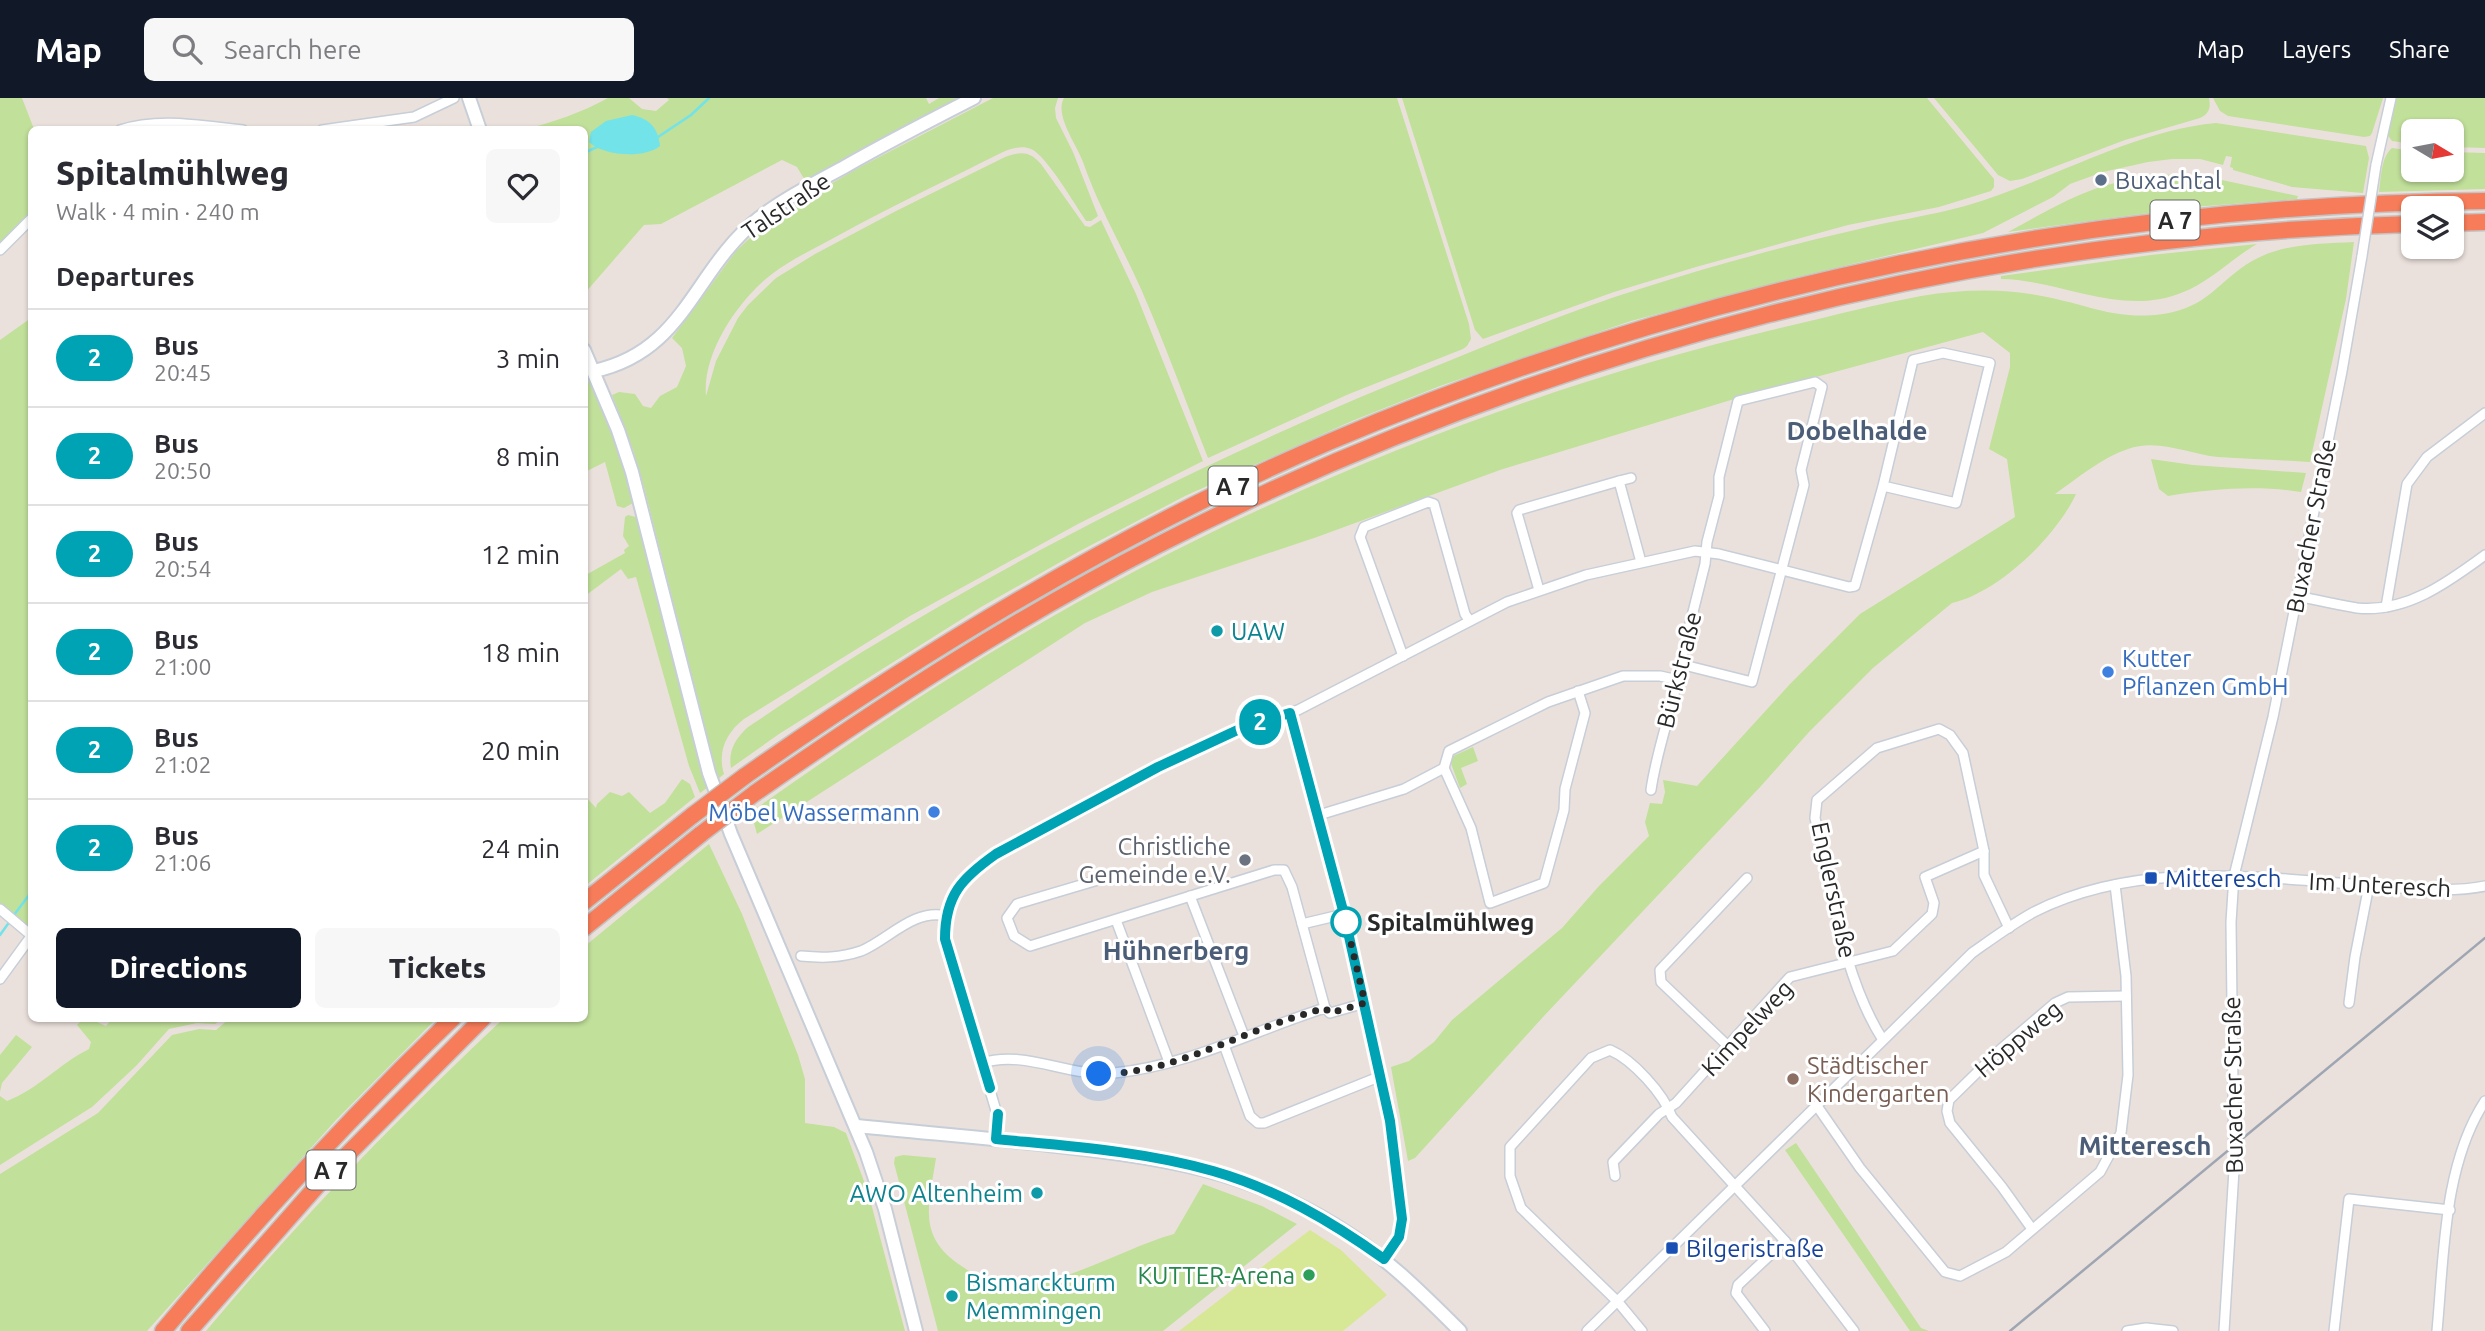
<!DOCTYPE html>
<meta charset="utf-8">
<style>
:root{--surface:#fff;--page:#f7f7f7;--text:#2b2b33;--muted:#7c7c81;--line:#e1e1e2;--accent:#111827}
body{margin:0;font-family:Ubuntu,sans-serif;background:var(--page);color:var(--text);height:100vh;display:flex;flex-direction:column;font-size:26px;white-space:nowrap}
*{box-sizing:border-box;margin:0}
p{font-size:23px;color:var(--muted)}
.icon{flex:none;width:38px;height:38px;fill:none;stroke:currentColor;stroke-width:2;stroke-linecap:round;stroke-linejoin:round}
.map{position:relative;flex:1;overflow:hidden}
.panel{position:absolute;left:28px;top:28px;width:560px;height:896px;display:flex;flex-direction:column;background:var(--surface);border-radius:10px;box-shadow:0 2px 5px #0004}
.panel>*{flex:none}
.badge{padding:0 14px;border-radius:23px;font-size:24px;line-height:46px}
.needle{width:46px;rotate:100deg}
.buttons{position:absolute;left:2401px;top:21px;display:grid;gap:14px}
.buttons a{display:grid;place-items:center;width:63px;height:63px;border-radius:10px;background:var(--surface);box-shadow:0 2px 5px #0004;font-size:35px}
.you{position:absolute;width:35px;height:35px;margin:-18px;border:5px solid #fff;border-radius:50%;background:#1a73e8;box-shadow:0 0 0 10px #1a73e833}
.map>.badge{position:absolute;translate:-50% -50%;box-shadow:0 0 0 4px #fff}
h2{padding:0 28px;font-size:26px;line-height:63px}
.round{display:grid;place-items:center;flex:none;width:74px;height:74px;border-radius:10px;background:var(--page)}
.head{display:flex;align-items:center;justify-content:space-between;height:119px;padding:0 28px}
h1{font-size:33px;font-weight:800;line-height:52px}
.action{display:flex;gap:14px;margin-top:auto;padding:14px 28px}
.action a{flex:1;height:80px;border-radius:10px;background:var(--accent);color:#fff;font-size:28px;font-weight:800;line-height:80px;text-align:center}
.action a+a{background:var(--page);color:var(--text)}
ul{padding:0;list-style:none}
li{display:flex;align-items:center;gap:21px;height:98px;padding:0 28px;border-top:2px solid var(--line)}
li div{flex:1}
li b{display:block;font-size:26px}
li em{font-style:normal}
li .badge{min-width:77px;font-weight:700;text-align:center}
header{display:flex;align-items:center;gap:42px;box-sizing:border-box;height:98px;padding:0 35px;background:var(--accent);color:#fff}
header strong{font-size:33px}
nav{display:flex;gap:38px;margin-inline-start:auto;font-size:24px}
.search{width:490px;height:63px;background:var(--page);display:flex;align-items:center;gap:18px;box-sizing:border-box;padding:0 24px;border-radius:10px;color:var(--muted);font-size:26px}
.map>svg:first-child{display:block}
</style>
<header>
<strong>Map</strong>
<div class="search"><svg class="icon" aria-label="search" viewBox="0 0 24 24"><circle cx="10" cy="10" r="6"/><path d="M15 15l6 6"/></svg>Search here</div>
<nav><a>Map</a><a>Layers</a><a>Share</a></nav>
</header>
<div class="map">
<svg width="2485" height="1233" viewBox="0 0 2485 1233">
<rect width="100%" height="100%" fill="#ebe1dc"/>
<g fill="#c1e09a">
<path d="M0,0H22L34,31L32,32L31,114L0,146Z"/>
<path d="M608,0H629L642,11L656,13L669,2L667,0H926L929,6L939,0H961L806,84L797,69L782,62L661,126L644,127L585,195L584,32H523C553,24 581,15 608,0Z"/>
<path d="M993,0H1058L1055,10L1056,20L1073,54L1098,118L1091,123H1086C1075,107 1046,57 1031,51C1021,47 1011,51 1003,54C949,81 894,107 841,136C818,149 793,160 772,176C739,201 702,255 706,298L716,263L738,220L748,207L776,180L815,156L896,113L1005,59C1021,53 1030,53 1041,66L1085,128L1090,129L1101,122L1136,196L1203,363L1078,426L910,518L744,621C727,634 717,653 724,676L718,681L644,389L633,352L612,297L619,294L635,296L643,308L651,310L660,298L677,289L686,268L682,250L672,240L736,153L768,123L858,70Z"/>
<path d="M1064,0H1397L1469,226L1471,241L1467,248L1463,251L1349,296L1208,360C1186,304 1165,246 1141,191C1122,148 1098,108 1083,64C1077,47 1054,17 1064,0Z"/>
<path d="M1402,0H1927L1994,81V89L1991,93L1939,109L1848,127L1696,169L1614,194L1483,241L1475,232Z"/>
<path d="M1934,0H2209C2211,10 2209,16 2200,20L2125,42L2022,81L2010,83L1998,77Z"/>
<path d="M2213,0H2383L2372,35L2370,38L2364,39L2228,18L2220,13Z"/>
<path d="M2396,0H2485V50L2452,49V33H2413V46L2392,43L2387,36Z"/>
<path d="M2216,25L2366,48L2369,60L2363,95L2292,89L2233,72V70L2230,69L2232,59L2226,58L2223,67L2200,61H2172L2148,64L2103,74L2070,86L2053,99L1983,135L1793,180L1631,223L1440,288L1352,323L1185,398L1078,454L981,509L779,636L731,670C728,653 735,641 748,629C786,604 823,578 862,554C1049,440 1247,343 1451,262C1515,236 1580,209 1646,189C1715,167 1785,148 1855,132C1891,123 1929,118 1965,108C2047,85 2130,33 2216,25Z"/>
<path d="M2392,50L2413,53V72H2452V54L2485,55V91L2379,94C2381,80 2381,59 2392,50Z"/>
<path d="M2180,76L2217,81L2298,98L2297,101L2193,109L2008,134C2072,99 2104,79 2180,76Z"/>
<path d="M2354,144L2346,201L2310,364C2279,362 2249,361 2218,359C2189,356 2157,340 2128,351C2101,360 2078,380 2055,396H2076C2056,439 1998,495 1952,505L1873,570L1809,634L1761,688L1543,919L1415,1060L1408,1063L1391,969L1409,963L1434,944L1452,922L1562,830L1599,788L1649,738L1645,724L1650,705L1662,706L1665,694L1663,682L1697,688L1790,586L1860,516L2015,419L2007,361L1989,351L2010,269V255L1983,234L1731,302L1500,372L1317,439L1152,494L1085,525L757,736L751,714C835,655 919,597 1007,545C1250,400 1518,291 1793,227C1835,217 1878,206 1921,198C1965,191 2008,190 2052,200C2093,209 2118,222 2163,216C2209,209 2218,183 2252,163C2284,145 2319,146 2354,144Z"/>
<path d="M2257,146C2231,161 2210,184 2181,195C2120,219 2062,182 2001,181V178L2151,157Z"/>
<path d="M31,220L32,827L27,829L0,806V242Z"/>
<path d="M584,282L590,284C609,321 622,361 633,402V405L624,410L617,408L605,364L585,374Z"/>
<path d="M2151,361L2193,367L2306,375L2301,394C2257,387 2212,391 2168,398L2159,391Z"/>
<path d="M628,417L636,419L638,423L708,689L700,695L689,668L636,479L628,481L621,471L585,498L584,478L625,455L624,452L629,448L623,438L625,419Z"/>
<path d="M1473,649L1478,663L1461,670L1467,686L1460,690L1449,660Z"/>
<path d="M682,681L690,686L695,699L585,788V698L596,710L597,706L610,694L622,698L629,694L650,715L665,705Z"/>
<path d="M709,746L742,816L798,957L805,981V1025L834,1029L846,1035L868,1094L905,1233H206C298,1123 398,1020 503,921L584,920L585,848Z"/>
<path d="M90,921L106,928L112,921H222L215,926L197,925L169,931L136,968L92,1009L0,1067V998L7,1003C38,991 59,966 89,951L91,944L77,927L82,922Z"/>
<path d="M229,921H436L336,1022L147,1233H0V1076L98,1015L172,937L199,931L216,932Z"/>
<path d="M16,937L32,949L2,985L0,994V957Z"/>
<path d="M1796,1045L1921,1230L1929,1233H1910L1785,1052Z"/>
<path d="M903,1057L936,1060C929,1107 916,1139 963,1169C972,1175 985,1184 996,1186C1050,1197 1122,1150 1174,1136L1203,1086L1262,1108L1297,1126L1163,1233H938L894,1065L895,1059Z"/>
</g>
<path fill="#d6e796" d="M1310,1132L1341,1152L1387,1197L1343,1233H1179Z"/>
<path fill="#72e3e9" d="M632,17C650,21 658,30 660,48C644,61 603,58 589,44L591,34L606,23Z"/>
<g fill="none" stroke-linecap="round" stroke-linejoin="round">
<g stroke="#72e3e9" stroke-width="2.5">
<path d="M658,39L691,17L709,0"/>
<path d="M584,55L597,49"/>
<path d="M14,817L32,793"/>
<path d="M0,837L10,823"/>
</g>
<g stroke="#c7ced7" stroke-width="12">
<g id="street">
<path d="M120,32C160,19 202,28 243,32"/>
<path d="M322,32L414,19L454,0"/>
<path d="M2376,67L2391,0"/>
<path d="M0,152L32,120"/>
<path d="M1631,380L1619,383L1641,464"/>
<path d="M1539,492L1517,415L1519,412L1619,383"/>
<path d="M2297,498C2317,502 2337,507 2357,510C2406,515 2447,485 2485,457"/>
<path d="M2386,509L2407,386L2427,359L2485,315"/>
<path d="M1403,558L1360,439L1364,429L1428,404L1434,406L1465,516L1469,522"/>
<path d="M1290,615L1346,824L1390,1023L1402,1121L1399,1139L1384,1161"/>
<path d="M1444,670L1471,730L1490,805L1544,785L1564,712L1565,691L1585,615L1578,593"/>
<path d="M1651,692C1657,649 1674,608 1680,566L1705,466L1707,444L1719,398V379L1738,303L1815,284L1822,289L1801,372L1804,387L1752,584L1680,566"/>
<path d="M1319,717L1404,691L1444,670L1449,653L1548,604L1623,578H1660L1678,582"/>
<path d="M1108,779L1017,806L1007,820L1014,838L1030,848L1274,772H1284L1292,789L1325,910"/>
<path d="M1190,798L1244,938"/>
<path d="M0,811L32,838"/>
<path d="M1116,822L1169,964"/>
<path d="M1302,826L1344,816"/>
<path d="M801,858C822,860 840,860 861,853C888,842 914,810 946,818"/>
<path d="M0,881L32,837"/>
<path d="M2349,905L2355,859L2369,787"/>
<path d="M1883,942C1843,880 1832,792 1815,720L1817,702L1877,650L1939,631L1950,637L1963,655L1984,753V777L2009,830"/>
<path d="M1224,947L1250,1018L1258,1025H1264L1381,978"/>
<path d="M1729,949L1661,884L1660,872L1747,780"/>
<path d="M982,965C1025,951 1070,980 1114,975C1188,968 1255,932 1325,910L1330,915L1365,905"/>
<path d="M1817,1008L1860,1070L1945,1174L1960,1178L2006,1154L2100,1074L2121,1035L2128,977L2126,878L2115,787"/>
<path d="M996,1041L997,1016L945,841L946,818L959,787L976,770L997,756L1158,669L1244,629L1298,612L1507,504L1586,477L1695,453L1719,456L1849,489L1855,488L1883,388L1913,262L1943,255L1990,265L1956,405L1883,388"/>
<path d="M1615,1078L1613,1064L1659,1016L1676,1005L1790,879L1893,853L1932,816L1934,805L1925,779L1984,753"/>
<path d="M2032,1131L2002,1089L1950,1025L1947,1013L1949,1002L2001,951L2055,905L2068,899L2126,898"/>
<path d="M1587,1233L1972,855C1992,841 2012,826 2034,814C2133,764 2246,778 2353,786C2391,789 2448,796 2485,788"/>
<path d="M1642,1233L1618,1204L1521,1110L1510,1078V1049L1591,960L1610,952C1633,962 1663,995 1672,1019L1785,1143L1854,1233"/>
<path d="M1765,1233L1736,1195L1738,1187L1785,1143"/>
<path d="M2127,1233L2146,1230L2173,1233"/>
<path d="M2224,1233L2234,1072L2231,824L2234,778L2273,619L2342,273L2362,158"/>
<path d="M2334,1233L2349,1101L2450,1112"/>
<path d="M2437,1233C2444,1159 2443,1067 2485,1003"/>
</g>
</g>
<g stroke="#c7ced7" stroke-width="16">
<g id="secondary">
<path d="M469,0L480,32"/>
<path d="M584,252L618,332L632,374L709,675L731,736L866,1054L885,1111L916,1233"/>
<path d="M594,273C686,253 693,172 759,120C785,100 817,84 846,68C888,44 931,22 974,0"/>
<path d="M857,1028C924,1035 991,1040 1057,1048C1159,1059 1246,1072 1335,1127C1383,1156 1421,1194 1460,1233"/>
</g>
</g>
<g stroke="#c3c3c3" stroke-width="19">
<g id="highway">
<path d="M2452,125L2485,124"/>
<path d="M745,678C929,549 1122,433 1329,344C1692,189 2090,106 2485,103"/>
<path d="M755,695C885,605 1017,519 1158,447C1546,249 1979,137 2413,126"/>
<path d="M584,804L693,717"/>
<path d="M584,830L701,736"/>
<path d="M163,1233C254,1124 351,1018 453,920"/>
<path d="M189,1233L324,1080L483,920"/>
</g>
</g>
<use href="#street" stroke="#fff" stroke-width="9"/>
<use href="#secondary" stroke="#fff" stroke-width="12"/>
<use href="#highway" stroke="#f77d5a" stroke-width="16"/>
<path stroke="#9fa6b3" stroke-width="2.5" d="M2010,1233L2485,840"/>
<g stroke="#c7ced7" stroke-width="12" stroke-linecap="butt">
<path id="street-bridge" d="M2362,158L2376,67"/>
</g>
<g stroke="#c3c3c3" stroke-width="19" stroke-linecap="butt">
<g id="highway-bridge">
<path d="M693,717L745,678"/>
<path d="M701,736L755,695"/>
</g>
</g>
<use href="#street-bridge" stroke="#fff" stroke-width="9"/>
<use href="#highway-bridge" stroke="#f77d5a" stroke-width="16"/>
</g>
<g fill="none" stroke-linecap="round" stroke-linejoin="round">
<g stroke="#fff" stroke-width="16">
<path id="line" d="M990,990L945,841C945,797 962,780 996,756L1158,669L1244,629L1290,615L1344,816L1390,1023L1402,1121L1399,1139L1384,1161C1331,1123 1276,1091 1213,1073C1143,1053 1067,1048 996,1041L998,1016"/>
</g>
<use href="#line" stroke="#00a3b4" stroke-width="10"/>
<path stroke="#292929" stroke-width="7" stroke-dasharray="0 12.6" d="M1099,976C1163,976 1220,945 1278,925C1293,919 1309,915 1325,910L1330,915L1365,905L1346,824"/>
</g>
<circle fill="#5c6f8a" stroke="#fff" stroke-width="2.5" cx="2101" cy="82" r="7"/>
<g fill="#0f9aa8" stroke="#fff" stroke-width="2.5">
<circle cx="1217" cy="533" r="7"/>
<circle cx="1037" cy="1095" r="7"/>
<circle cx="952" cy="1198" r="7"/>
</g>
<g fill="#3f7fe0" stroke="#fff" stroke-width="2.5">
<circle cx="2108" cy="574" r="7"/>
<circle cx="934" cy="714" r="7"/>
</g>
<circle fill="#6b7280" stroke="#fff" stroke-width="2.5" cx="1245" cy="762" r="7"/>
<g fill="#1a4fb4" stroke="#fff" stroke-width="2.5">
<rect x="2144" y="773" width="14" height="14" rx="3.5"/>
<rect x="1665" y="1143" width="14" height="14" rx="3.5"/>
</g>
<circle fill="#fff" stroke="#00a3b4" stroke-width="3.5" cx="1346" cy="824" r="14"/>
<circle fill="#8d6e63" stroke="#fff" stroke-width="2.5" cx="1793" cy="981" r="7"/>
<circle fill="#2e9e5b" stroke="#fff" stroke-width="2.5" cx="1309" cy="1177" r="7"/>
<g text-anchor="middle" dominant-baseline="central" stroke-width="6" stroke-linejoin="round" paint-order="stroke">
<g fill="#fff" stroke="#696969" stroke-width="2">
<rect x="2150.5" y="102.5" width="49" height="39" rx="5"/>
<rect x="1208.5" y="368.5" width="49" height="39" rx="5"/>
<rect x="306.5" y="1052.5" width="49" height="39" rx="5"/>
</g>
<g font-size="23" font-weight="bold" fill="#292929">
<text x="2175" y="122">A 7</text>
<text x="1233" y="388">A 7</text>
<text x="331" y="1072">A 7</text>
</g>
<g font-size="24" fill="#4e5e75" stroke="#fff" text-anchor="start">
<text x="2115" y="82">Buxachtal</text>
</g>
<g font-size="24" fill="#292929" stroke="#fff">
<text transform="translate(786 108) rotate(-34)">Talstraße</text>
<text transform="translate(2311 428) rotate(-79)">Buxacher Straße</text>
<text transform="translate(1679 572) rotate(-76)">Bürkstraße</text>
<text transform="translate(2380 787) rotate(3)">Im Unteresch</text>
<text transform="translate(1834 792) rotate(78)">Englerstraße</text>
<text transform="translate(1747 930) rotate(-47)">Kimpelweg</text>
<text transform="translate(2018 941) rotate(-40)">Höppweg</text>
<text transform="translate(2233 987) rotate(-91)">Buxacher Straße</text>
</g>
<g font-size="24" fill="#0d838f" stroke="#fff" text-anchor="start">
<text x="1231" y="533">UAW</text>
<text x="1023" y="1095" text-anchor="end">AWO Altenheim</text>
<text x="966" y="1184">Bismarckturm<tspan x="966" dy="28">Memmingen</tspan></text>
</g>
<g font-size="24" fill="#366cbe" stroke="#fff" text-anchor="start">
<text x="2122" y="560">Kutter<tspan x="2122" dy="28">Pflanzen GmbH</tspan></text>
<text x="920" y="714" text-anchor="end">Möbel Wassermann</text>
</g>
<g font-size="24" fill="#5b616d" stroke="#fff" text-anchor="end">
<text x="1231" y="748">Christliche<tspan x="1231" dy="28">Gemeinde e.V.</tspan></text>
</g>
<g font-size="24" fill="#164399" stroke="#fff" text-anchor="start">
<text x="2165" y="780">Mitteresch</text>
<text x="1686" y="1150">Bilgeristraße</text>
</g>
<g font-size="24" font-weight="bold" fill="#292929" stroke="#fff" text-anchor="start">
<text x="1367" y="824">Spitalmühlweg</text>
</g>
<g font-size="24" fill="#785e54" stroke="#fff" text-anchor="start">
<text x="1807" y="967">Städtischer<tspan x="1807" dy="28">Kindergarten</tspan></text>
</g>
<g font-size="24" fill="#27864d" stroke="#fff" text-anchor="end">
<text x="1295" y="1177">KUTTER-Arena</text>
</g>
<g font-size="26" font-weight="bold" fill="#4c5d78" stroke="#fff">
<text x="1857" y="332">Dobelhalde</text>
<text x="1176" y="852">Hühnerberg</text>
<text x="2145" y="1047">Mitteresch</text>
</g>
</g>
</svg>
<div class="buttons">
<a><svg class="needle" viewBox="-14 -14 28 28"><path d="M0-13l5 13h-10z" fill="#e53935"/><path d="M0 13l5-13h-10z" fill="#7c7c81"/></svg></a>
<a><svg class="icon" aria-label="layers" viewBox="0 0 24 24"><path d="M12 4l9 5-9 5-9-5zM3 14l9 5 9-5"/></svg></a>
</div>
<div class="you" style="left:1099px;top:976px"></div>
<b class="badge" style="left:1260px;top:624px;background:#00a3b4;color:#fff">2</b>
<section class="panel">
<div class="head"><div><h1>Spitalmühlweg</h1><p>Walk · 4 min · 240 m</p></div><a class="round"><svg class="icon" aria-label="heart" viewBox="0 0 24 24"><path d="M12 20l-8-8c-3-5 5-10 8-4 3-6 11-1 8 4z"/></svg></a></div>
<h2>Departures</h2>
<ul>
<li><span class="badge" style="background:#00a3b4;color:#fff">2</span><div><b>Bus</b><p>20:45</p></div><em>3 min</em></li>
<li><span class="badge" style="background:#00a3b4;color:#fff">2</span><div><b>Bus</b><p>20:50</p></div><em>8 min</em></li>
<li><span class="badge" style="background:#00a3b4;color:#fff">2</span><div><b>Bus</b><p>20:54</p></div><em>12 min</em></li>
<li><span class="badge" style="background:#00a3b4;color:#fff">2</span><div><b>Bus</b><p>21:00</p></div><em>18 min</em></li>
<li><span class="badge" style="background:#00a3b4;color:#fff">2</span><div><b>Bus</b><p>21:02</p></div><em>20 min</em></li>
<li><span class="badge" style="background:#00a3b4;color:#fff">2</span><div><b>Bus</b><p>21:06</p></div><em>24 min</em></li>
</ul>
<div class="action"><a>Directions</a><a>Tickets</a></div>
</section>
</div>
